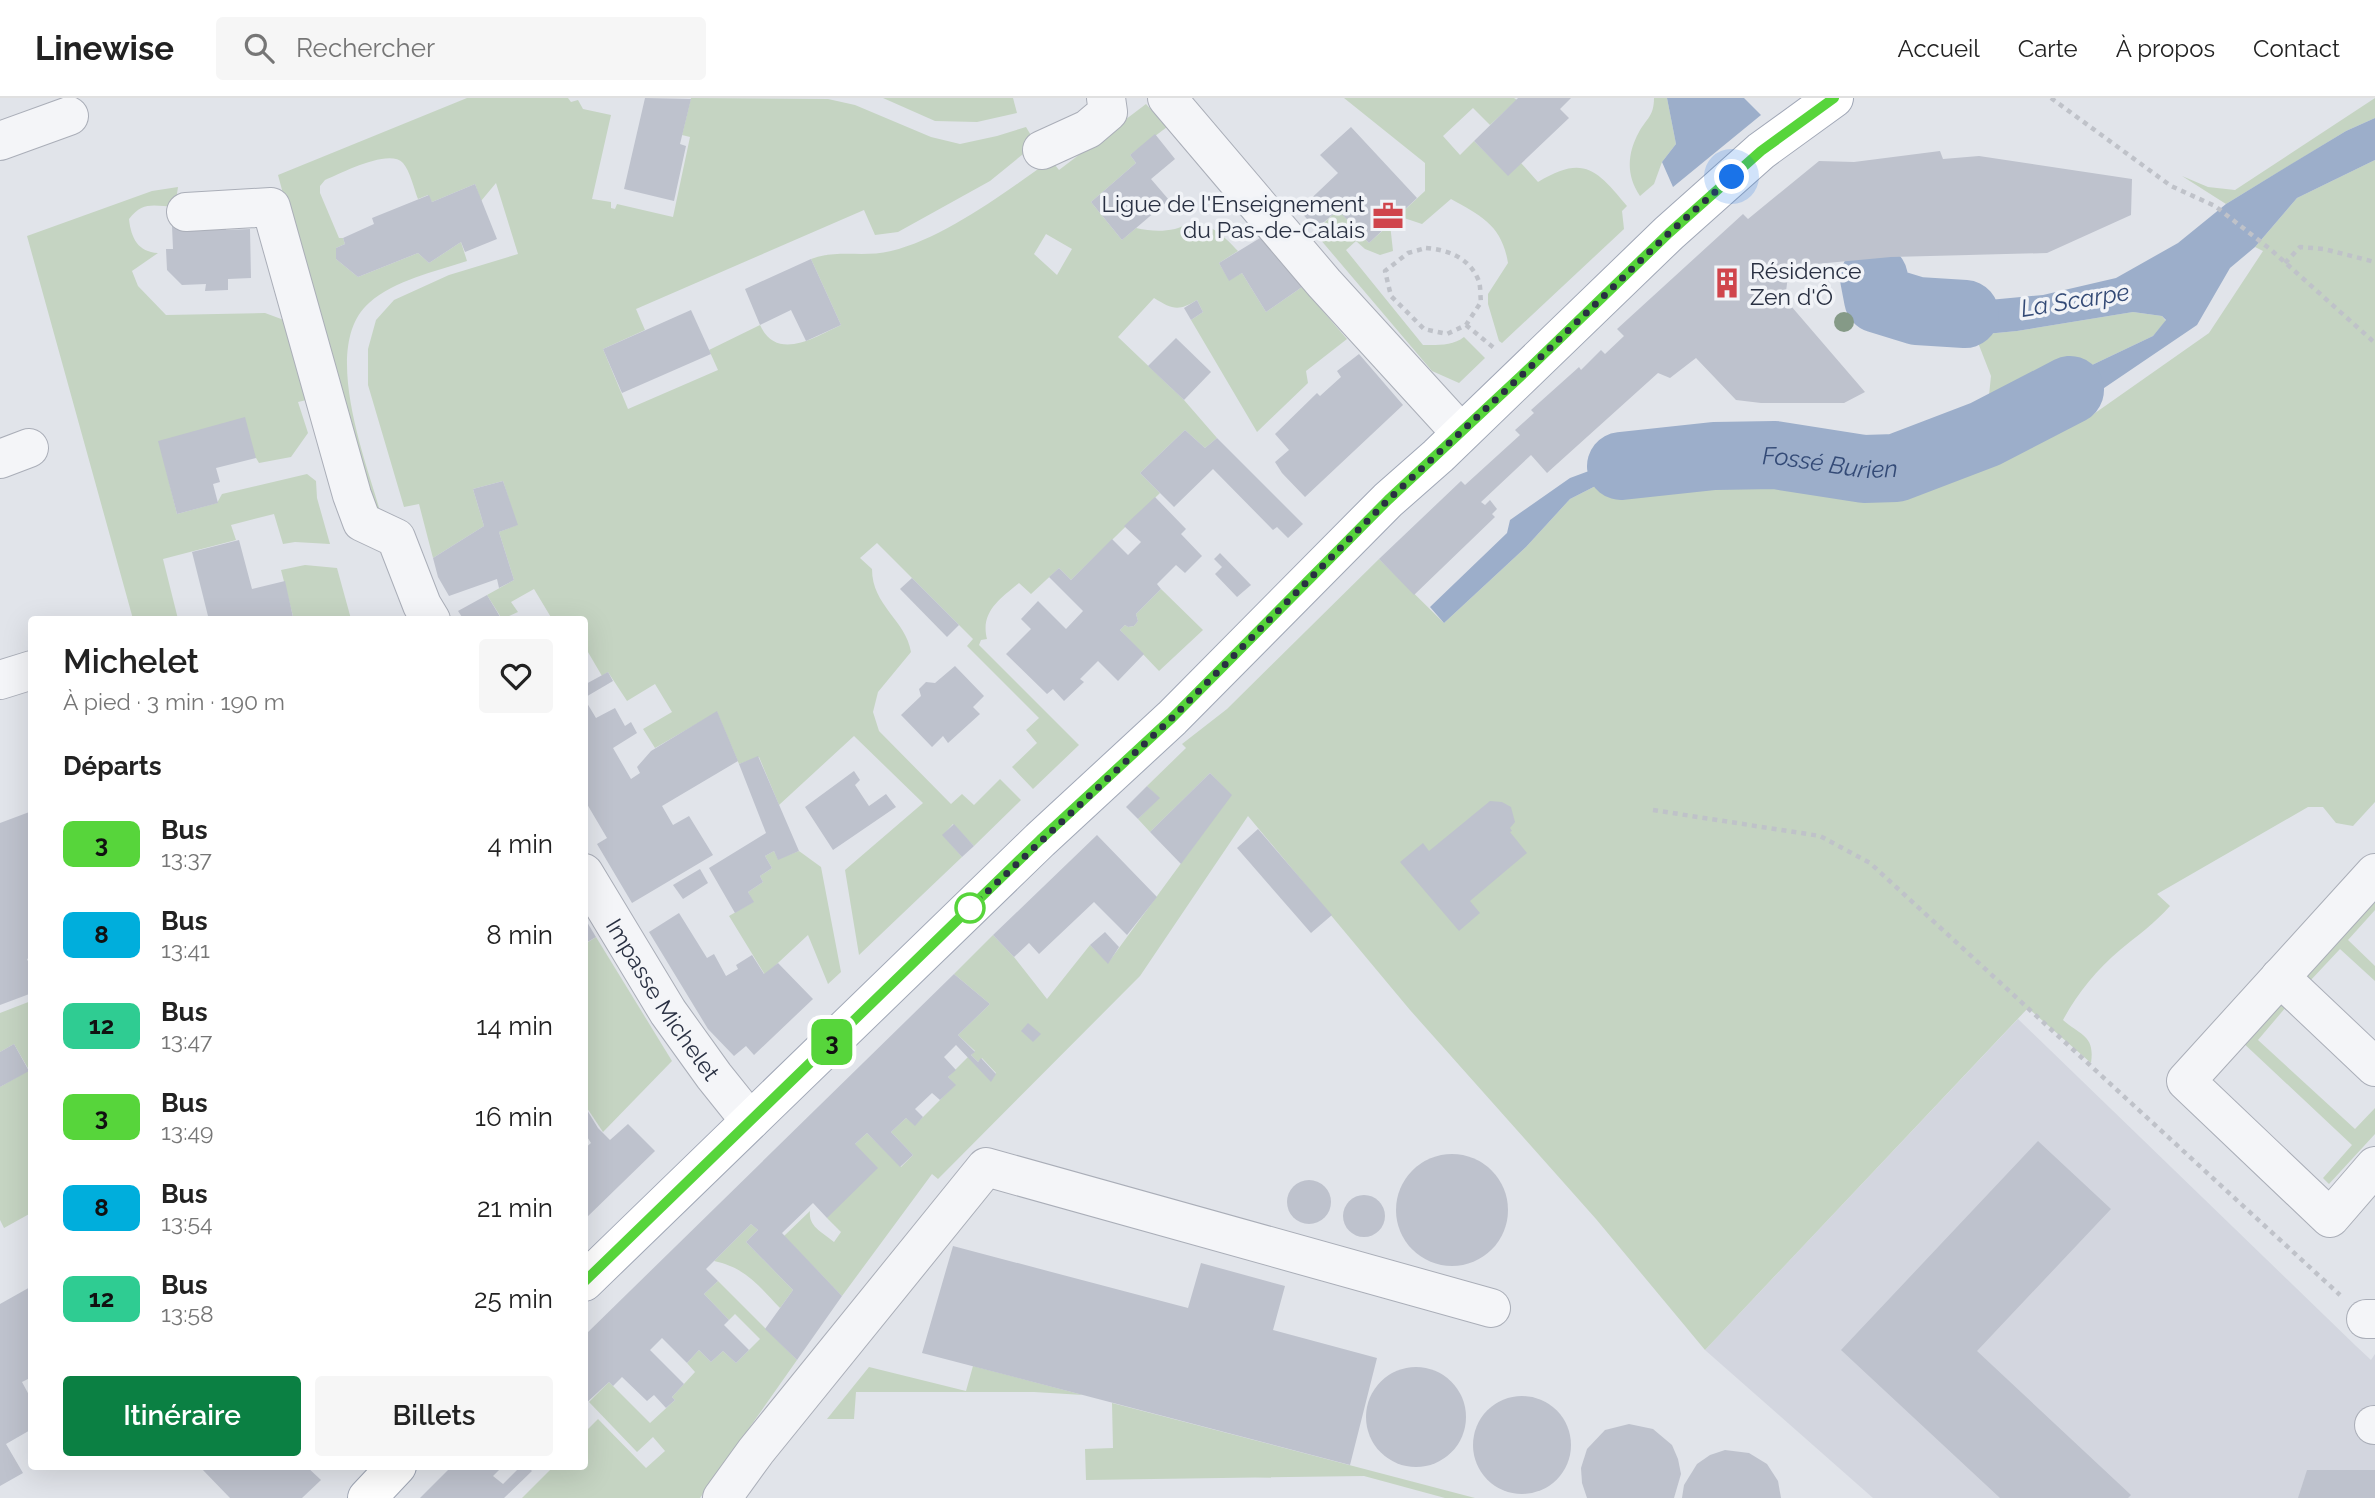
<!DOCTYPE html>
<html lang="fr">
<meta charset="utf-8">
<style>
:root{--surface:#fff;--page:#f6f6f6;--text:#222;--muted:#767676;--line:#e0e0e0;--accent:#0b8043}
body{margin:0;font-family:Raleway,sans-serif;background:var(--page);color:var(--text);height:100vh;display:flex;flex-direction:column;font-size:26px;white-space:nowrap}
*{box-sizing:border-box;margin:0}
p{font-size:23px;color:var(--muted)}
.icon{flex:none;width:38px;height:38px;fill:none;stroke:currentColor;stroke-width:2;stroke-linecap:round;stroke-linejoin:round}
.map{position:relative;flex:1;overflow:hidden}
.panel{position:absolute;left:28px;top:518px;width:560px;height:854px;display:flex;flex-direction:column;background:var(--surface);border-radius:7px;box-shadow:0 7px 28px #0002}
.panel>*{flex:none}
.badge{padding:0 14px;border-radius:10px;font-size:24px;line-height:46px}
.you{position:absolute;width:35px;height:35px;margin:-18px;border:5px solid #fff;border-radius:50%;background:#1a73e8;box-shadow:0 0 0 10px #1a73e833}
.map>.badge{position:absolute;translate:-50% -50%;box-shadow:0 0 0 4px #fff}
h2{padding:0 35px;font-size:26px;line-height:63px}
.round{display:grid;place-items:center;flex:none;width:74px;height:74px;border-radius:7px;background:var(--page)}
.head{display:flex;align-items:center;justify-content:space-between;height:119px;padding:0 35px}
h1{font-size:33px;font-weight:600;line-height:52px}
.primary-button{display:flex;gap:14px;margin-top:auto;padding:14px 35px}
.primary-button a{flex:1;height:80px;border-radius:7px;background:var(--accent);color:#fff;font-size:28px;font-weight:600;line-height:80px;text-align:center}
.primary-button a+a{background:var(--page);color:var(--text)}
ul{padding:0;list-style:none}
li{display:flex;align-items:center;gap:21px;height:91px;padding:0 35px}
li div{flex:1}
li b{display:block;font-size:26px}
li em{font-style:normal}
li .badge{min-width:77px;font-weight:700;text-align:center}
header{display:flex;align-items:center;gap:42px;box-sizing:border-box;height:98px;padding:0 35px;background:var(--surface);border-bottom:2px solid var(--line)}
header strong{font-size:33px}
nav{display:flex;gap:38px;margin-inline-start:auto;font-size:24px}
.search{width:490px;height:63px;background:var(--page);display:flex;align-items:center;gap:18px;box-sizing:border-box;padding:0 24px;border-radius:7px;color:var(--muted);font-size:26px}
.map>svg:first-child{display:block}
</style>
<header>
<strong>Linewise</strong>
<div class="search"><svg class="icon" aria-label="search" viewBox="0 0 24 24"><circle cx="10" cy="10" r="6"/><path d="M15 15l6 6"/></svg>Rechercher</div>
<nav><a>Accueil</a><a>Carte</a><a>À propos</a><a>Contact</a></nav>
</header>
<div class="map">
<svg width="2375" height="1400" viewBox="0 0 2375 1400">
<rect width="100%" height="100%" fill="#e1e4ea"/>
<path fill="#d3d6df" d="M2018,921L2356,1248L2371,1262L2375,1256V1400H1873L1705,1252Z"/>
<g fill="#c5d4c2" fill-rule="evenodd">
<path d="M467,0H568L571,4L578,2L583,11L611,17L592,101L611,104V110L615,111L617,106L673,119L690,39L682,37L691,0L828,1L855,7L931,39L960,46L997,38L1026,29L1032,39L1028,52L990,83L898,134L875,137L864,112L636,211L645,232L603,251L628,311L718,272L709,252L760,227C777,264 815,239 841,227L811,161C838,151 863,160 891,153C945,140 1005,94 1051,62L1059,72L1146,6L1167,29L1130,57L1136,65L1091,104L1122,142L1136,130C1150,133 1161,134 1175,131C1180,130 1186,126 1191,125C1210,124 1226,140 1238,153L1219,165L1229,182L1242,175L1266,214L1302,189L1347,241L1306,273L1308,285L1257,334L1191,222L1203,214L1197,202C1178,214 1172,211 1154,200L1118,239L1184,302L1217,340L1205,350L1185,332L1140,375L1160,395L1071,482L1059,470L1031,496L1019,485C1000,501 980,514 987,541L981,542L979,547L1079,647L1033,691L1012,669L1037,645L1026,632L1039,620L967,548L973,541L877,445L860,460L872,471C872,508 906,522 911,554L878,594L873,614L879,633L951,706L962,696L974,707L1000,681L1021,702L974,748L953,726L943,737L962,759L859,857L845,772L923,705L854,638L779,707L759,659L739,666L717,614L655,650L643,631L672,614L655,586L627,603L608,574L602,578L585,549L584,522L552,521L534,491L511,504L518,514L502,521L487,497L514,482L499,434L517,427L503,383L473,391L484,428L433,460L419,406L404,409L368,287V251L376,222L394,202L449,177L518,156L496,85L481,103L475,86L432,104L428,97L418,101C414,91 410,73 403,65C389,50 342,75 325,82L320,88V95L339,140H343L345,146L336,150V161L358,179L418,155L429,165L461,144L467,163C434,174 395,182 369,205C320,248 366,363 381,416L370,419L278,77ZM1046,136L1072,151L1057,177L1034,156Z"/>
<path d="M883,0H1013L1017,15L977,24L935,23Z"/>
<path d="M1344,0H1514L1517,2L1490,27L1473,10L1443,38L1460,57L1474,43L1508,77L1521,65L1538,84C1584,56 1597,72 1627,108L1622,113L1624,131L1502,245L1499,243L1488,206V196L1508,165C1502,128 1482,118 1451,101L1422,126L1398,118L1425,93V65Z"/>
<path d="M1654,0H1667L1676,46L1662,64L1654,86L1640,98C1626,77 1627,56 1639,34C1647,20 1654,18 1654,0Z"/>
<path d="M2375,0V20L2346,33L2226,106L2182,78L2208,89L2235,92Z"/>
<path d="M2375,62V704L2353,728L2336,725L2323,709H2308L2157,796L2170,808C2155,825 2137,838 2120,852C2097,871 2077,896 2063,922C2081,938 2095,937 2091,965L2028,910L1705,1252L1596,1121L1410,912L1248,718L1140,878L938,1081L932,1076L842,1198L784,1138L810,1113C808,1129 824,1135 834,1144L841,1134L827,1120L855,1046L867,1035L901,1069L913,1057L891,1034L906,1020L915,1027L955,987L948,979L968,959L991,983L996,975L982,960L978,964L971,957L975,953L958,937L990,906L954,876L993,837L1014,859L1047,901L1090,847L1108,865L1231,697L1210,675L1150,734L1138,721L1159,700L1147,688L1186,650L1182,646L1227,611L1379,461L1444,525L1526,449L1570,401L1623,374L1733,365L1872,380L1930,377L1988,353L2030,326L2079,307L2088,320L2209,235L2263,153L2255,149L2297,100Z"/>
<path d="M178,89L175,109C154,108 143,103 129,121C131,140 138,154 158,155L132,173L138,188L166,217L265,215L292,225L315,300L298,304L308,335L291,359L259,365L256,360L159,343L177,416L217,405L222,396L307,376L316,383L317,400L330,446L295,444L283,446L274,416L231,427L236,442L163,461L178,521H133L27,138L152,93Z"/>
<path d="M1338,112L1369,145L1390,126L1393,153L1380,157L1365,151L1356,143L1346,152L1423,247C1437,247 1453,248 1464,239L1485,260L1459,285L1432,273L1314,134Z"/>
<path d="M2133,214L2162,218L2166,223L2153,238L2071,277L1985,336L1991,278L1975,237L2017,233Z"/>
<path d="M305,467L337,470L351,521H283L293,518L281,472Z"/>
<path d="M1161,491L1203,532L1159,573L1120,532L1125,527L1128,529L1134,528L1138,523L1136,516Z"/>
<path d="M774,753L778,761L799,753L821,769L841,874L828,886L808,837L765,877L729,818L753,804L748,794L763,784L760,778L772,770L765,758Z"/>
<path d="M2370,800L2375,805V812L2348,842L2375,868V883L2340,851L2309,884L2300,875Z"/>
<path d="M596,839L672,963L603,1034L585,1007V846Z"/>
<path d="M2277,900L2286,909L2258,942L2355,1031L2375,1010V1036L2329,1086L2323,1080L2352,1047L2239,941Z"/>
<path d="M31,903V934L29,935L32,939L31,1115L4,1130L0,1122V989L29,972L14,946L0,954V915Z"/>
<path d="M751,1126L758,1132L746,1144L793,1192L780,1210C758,1187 746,1170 714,1163Z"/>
<path d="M718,1183L797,1262L700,1400H522L553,1369L584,1368L585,1334L598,1321L646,1370L665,1353L653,1339L637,1354L589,1304L609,1284L650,1325L675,1302L672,1299L695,1274L687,1265L699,1252L711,1264L723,1253L736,1265L760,1241L735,1216L729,1222L704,1196Z"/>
<path d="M973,1268L1083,1297L1034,1294H856L854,1321H827L869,1269L966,1293Z"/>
<path d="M1112,1305L1475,1400H1445L1364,1378L1086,1382L1085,1351L1113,1350Z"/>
</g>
<g fill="#9caeca">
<path d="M1667,0H1744L1761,17L1673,89L1662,64L1676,46Z"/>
<path d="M2375,20V62L2297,100L2255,149L2230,170L2197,227L2079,307L2030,326L1988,353L1930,377L1872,380L1733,365L1623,374L1570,401L1526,449L1444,525L1430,509L1507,435L1510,422L1570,380L1624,360L1775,357L1864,371L1896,370L1985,336L2071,277L2153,238L2166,222L2162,218L2133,214L2017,233L1975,237L1906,233L1881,226L1862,214L1863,196H1918L1947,206L2043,197L2116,180L2178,145L2226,106L2288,68L2346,33Z"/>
</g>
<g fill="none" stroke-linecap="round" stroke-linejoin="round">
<g stroke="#9caeca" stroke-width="68">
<path d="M1874,180L1878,201L1917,213L1965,216"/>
<path id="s1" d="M1621,368L1714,358L1775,357L1864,371L1896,370L1985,336L2070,292"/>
</g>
</g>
<g fill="#bec2cd">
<path d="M645,0L691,1L680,46L686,48L674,103L624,91Z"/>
<path d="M1518,0H1571L1560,11L1569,20L1508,78L1474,43Z"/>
<path d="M1351,29L1417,100L1369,145L1338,112L1316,131L1299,112L1338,75L1320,57Z"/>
<path d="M1155,36L1175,61L1151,81L1169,102L1122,142L1091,104L1136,65L1130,57Z"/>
<path d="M1940,53L1943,61L1979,58L2132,81L2131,117L2047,155L1891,159L1816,166L1788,178L1785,201L1865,294L1844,305H1761L1736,302L1696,260L1670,280L1658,275L1547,375L1531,357L1481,404L1485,407L1490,402L1497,411L1492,416L1495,419L1414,497L1379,461L1461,383L1465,387L1520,337L1515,332L1534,315L1531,312L1579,269L1581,272L1601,252L1605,256L1624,238L1617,231L1743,116L1748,121L1819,63L1854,64Z"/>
<path d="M475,86L497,141L465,154L461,144L429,165L418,155L358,179L336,161V150L345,146L343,140L374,126L372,120L429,97L432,104Z"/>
<path d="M226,126V132L250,131L251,180L228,181V192L205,193L206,186L182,187L167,172L166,151H173L172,128Z"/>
<path d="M1260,140L1302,189L1266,214L1242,175L1229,183L1219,165Z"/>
<path d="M811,161L841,227L806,243L791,212L760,227L745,191Z"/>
<path d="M1197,202L1203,214L1191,222L1184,210Z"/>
<path d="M691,212L711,256L622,295L603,251Z"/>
<path d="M1176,240L1211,274L1184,302L1148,268Z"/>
<path d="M1359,256L1403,307L1305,399L1282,375L1275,364L1289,352L1275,336L1317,295L1320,298L1341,279L1337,273Z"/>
<path d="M245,319L256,360L216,370L220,384L213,386L218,405L177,416L158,343Z"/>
<path d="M1185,332L1205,350L1217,340L1303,426L1288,440L1277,429L1273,432L1213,371L1174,409L1140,375Z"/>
<path d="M503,383L518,427L499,434L514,482L499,490L497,481L449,498L438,479L433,460L484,428L473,391Z"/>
<path d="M1155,399L1186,431L1181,436L1202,458L1185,475L1176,467L1157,486L1161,491L1136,516L1138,523L1134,528L1128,529L1125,527L1120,532L1144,556L1118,583L1098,563L1080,581L1084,584L1064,603L1053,591L1047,596L1006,556L1031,531L1021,521L1038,503L1066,531L1083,513L1049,479L1059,470L1071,482L1112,441L1128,457L1141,444L1124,428Z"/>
<path d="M239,442L252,491L285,483L293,519L283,522H209L192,454Z"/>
<path d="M1220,455L1251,487L1237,499L1215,476L1222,469L1214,461Z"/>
<path d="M912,480L959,527L947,539L900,491Z"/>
<path d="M487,497L502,522H464L458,513Z"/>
<path d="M955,568L984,598L973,609L980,616L948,645L943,638L932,649L901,617L921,598L919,591L926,584L935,585Z"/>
<path d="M608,574L613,583L584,600V587Z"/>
<path d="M584,600L596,620L615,610L625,628L631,624L637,635L613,650L631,681L640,675L637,669L651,653L717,613L738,663L662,708L673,727L689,718L713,757L632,805L597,746L607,740L584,701Z"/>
<path d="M758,658L799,753L778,762L774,753L765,758L772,770L760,778L763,784L748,794L754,804L735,815L709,770L766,735L739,666Z"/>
<path d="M854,673L860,682L855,687L869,708L886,696L896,709L833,752L805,709Z"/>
<path d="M1210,675L1232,697L1181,766L1150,734Z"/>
<path d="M1147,688L1160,700L1138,721L1126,709Z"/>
<path d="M1490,703L1502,704L1511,709L1515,724L1510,730L1512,733L1510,734L1527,755L1470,803L1480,815L1459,833L1400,764L1423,745L1429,753Z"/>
<path d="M32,713V859L27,861L32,872V895L0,907V725Z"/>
<path d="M954,726L974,748L962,759L942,737Z"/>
<path d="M1258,731L1332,817L1311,835L1237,750Z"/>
<path d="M1097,737L1157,799L1127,837L1094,804L1039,856L1029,845L1014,859L993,837Z"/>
<path d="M700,771L708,785L683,801L673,787Z"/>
<path d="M679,815L707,860L714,856L726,878L738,871L736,867L752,857L764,876L778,865L813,901L754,957L746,948L734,958L708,931L649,834Z"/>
<path d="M584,819L596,839L584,846Z"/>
<path d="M1105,834L1119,849L1108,866L1090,847Z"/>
<path d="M954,876L990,906L958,937L975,954L971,957L978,964L981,960L996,976L991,984L956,947L944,959L956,972L948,979L956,987L940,1002L932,995L915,1011L923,1019L915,1028L906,1020L891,1034L913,1057L900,1069L867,1035L855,1046L878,1070L827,1120L813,1105L782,1135L842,1198L797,1262L765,1231L793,1192L746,1144L758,1132L751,1126L706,1171L718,1183L704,1196L729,1222L724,1227L749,1252L736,1265L723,1253L711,1264L699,1252L687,1265L662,1240L650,1252L684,1286L672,1299L675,1302L666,1310L654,1297L647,1303L622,1279L613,1288L609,1284L584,1307V1238Z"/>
<path d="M1028,925L1041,936L1033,944L1021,933Z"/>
<path d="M14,946L29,973L0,989V954Z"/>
<path d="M584,1007L598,1030L610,1042L628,1026L655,1053L584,1122V1051L591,1045L584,1034Z"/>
<path d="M2038,1043L2111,1111L1977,1253L2131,1397L2128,1400H2000L1841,1252Z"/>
<circle cx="1452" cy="1112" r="56"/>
<circle cx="1309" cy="1104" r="22"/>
<circle cx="1364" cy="1118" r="21"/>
<path d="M953,1148L1188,1210L1201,1165L1285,1188L1273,1232L1377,1260L1350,1367L922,1255Z"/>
<path d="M32,1188V1279L22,1284L29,1297L32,1295V1331L6,1346L23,1375L0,1388V1206Z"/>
<circle cx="1416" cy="1319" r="50"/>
<circle cx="1522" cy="1347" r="49"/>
<path d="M1629,1326L1653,1331L1672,1347L1678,1361L1681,1376L1674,1400H1587L1582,1385L1581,1370L1587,1351L1605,1332Z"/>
<path d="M1725,1352L1749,1355L1767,1366L1778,1383L1781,1400H1682L1684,1387L1697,1366L1710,1357Z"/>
<path d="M199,1368H306L321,1382L302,1400H230Z"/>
<path d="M452,1368H503L493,1378L503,1386L521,1368H527L532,1373L504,1400H420Z"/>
<path d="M2307,1372H2375V1400H2298Z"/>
</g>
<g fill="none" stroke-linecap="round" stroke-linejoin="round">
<g stroke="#aaaeb8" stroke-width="40">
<g id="minor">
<path d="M1167,0L1324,185L1461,335"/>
<path d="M0,43L69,18"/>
<path d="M1042,52L1088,31L1108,14L1106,0"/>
<path d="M186,114L271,109L352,397L362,424L396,440L422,507L431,522"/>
<path d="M0,361L29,350"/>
<path d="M0,582L32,572"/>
<path id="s2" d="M584,775L668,914L714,978L750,1023"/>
<path d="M2375,775L2186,983L2330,1120L2375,1068"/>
<path d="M2280,879L2375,969"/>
<path d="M2366,1221H2375"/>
<path d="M2374,1327H2375"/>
<path d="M722,1400L756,1353L986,1069L1491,1210"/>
</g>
</g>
<g stroke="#a0a7b6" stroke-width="40">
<g id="major">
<path d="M584,1184L1040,742L1172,620L1388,402L1438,358L1669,135L1761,53L1834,0"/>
<path d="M367,1400L397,1368"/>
</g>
</g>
<g stroke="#bfc2c9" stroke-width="4.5" stroke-dasharray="5 5" stroke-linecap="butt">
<path d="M2051,0L2171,88L2215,108L2270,151L2375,245"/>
<path d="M1426,150C1448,152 1468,159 1478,181C1481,187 1480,197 1481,204L1466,227L1447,236L1424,231L1391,198L1385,173L1408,155Z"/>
<path d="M2285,165L2300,149L2324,151L2375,164"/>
<path d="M1466,227L1494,250"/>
<path d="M1653,712L1820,738L1870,765L2340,1197"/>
</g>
<use href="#minor" stroke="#f4f5f8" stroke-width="38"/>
<use href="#major" stroke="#fff" stroke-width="38"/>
</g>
<circle fill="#859a87" cx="1844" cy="224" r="10"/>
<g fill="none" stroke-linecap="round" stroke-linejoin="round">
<g stroke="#fff" stroke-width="16">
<path id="line" d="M584,1184L1040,742L1172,620L1388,402L1521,278L1669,135L1761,53L1834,0"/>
</g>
<use href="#line" stroke="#57d53b" stroke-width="10"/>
<path stroke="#293042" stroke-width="7" stroke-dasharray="0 12.6" d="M970,810L1172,620L1388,402L1521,278L1669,135L1732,79"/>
</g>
<defs>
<g id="office-bare" transform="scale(2.415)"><path d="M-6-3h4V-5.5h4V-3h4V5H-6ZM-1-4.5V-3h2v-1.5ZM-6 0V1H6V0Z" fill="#d0454c" stroke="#f1f3f7" stroke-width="2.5" paint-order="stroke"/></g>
<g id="building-bare" transform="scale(2.415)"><path d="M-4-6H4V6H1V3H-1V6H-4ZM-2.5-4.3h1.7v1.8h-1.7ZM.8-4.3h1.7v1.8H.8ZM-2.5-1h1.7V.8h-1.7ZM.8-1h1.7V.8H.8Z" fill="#d0454c" stroke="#f1f3f7" stroke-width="2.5" paint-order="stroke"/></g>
</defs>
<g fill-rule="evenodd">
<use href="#office-bare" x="1388" y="118"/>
<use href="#building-bare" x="1727" y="185"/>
</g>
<circle fill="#fff" stroke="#57d53b" stroke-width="3.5" cx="970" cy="810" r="14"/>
<g text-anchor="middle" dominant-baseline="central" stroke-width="7" stroke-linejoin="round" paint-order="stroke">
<g font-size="23" fill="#293042" stroke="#f1f3f7" text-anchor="end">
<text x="1365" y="105">Ligue de l'Enseignement<tspan x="1365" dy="26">du Pas-de-Calais</tspan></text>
<text x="1750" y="172" text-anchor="start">Résidence<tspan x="1750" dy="26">Zen d'Ô</tspan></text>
</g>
<g font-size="23" fill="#293042" stroke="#f1f3f7">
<text stroke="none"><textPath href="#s2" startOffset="149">Impasse Michelet</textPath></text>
</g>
<g font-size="24" font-style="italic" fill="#334a76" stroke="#f1f3f7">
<text transform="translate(2075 202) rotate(-9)">La Scarpe</text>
<text stroke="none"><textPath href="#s1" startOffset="210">Fossé Burien</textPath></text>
</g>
</g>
</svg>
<div class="you" style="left:1732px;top:79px"></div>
<b class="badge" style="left:832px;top:944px;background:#57d53b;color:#111">3</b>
<section class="panel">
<div class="head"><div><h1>Michelet</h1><p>À pied · 3 min · 190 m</p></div><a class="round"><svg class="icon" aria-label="heart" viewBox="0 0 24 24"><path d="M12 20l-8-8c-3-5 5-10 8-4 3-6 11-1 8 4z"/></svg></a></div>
<h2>Départs</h2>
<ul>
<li><span class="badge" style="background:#57d53b;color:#111">3</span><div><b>Bus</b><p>13:37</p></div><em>4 min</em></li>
<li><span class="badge" style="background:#00aedc;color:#111">8</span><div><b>Bus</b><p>13:41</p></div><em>8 min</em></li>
<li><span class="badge" style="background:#2fcc92;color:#111">12</span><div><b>Bus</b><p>13:47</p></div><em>14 min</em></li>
<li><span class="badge" style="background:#57d53b;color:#111">3</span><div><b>Bus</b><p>13:49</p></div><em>16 min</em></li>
<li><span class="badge" style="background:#00aedc;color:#111">8</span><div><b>Bus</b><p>13:54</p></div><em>21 min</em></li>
<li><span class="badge" style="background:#2fcc92;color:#111">12</span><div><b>Bus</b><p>13:58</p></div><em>25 min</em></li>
</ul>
<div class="primary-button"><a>Itinéraire</a><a>Billets</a></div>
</section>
</div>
